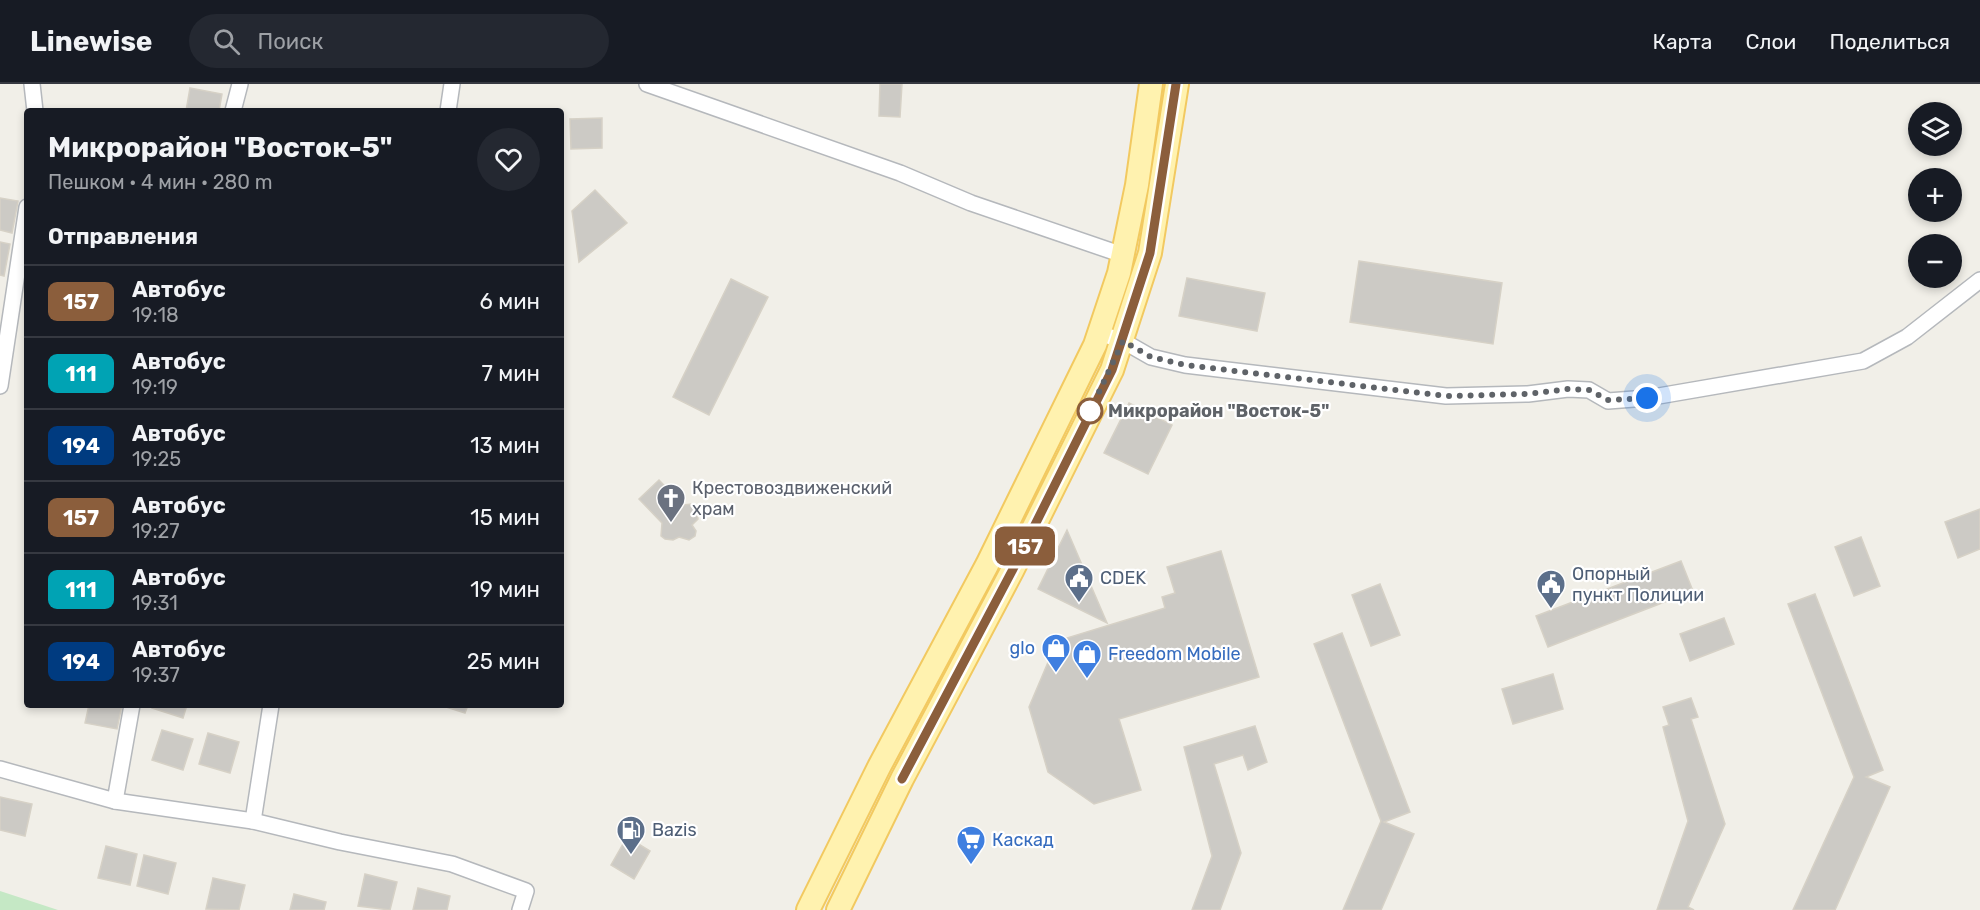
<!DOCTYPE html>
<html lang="ru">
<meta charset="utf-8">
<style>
:root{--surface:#171b24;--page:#242831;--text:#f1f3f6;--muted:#9ea1a6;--line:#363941}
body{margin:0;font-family:Rubik,sans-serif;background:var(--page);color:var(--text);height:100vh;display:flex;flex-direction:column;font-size:22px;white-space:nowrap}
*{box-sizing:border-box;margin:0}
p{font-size:20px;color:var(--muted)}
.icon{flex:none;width:33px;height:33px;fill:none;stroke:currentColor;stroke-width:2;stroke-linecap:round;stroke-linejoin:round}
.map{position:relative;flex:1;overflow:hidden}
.details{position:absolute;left:24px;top:24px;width:540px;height:600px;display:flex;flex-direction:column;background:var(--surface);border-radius:6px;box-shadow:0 3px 9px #0003}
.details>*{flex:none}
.badge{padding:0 12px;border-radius:9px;font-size:21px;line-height:39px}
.fabs{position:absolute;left:1908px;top:18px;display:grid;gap:12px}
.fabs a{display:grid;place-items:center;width:54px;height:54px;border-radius:50%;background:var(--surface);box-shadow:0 3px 9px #0003;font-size:30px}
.you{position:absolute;width:30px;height:30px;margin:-15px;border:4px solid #fff;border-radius:50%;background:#1a73e8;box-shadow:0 0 0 9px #1a73e833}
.map>.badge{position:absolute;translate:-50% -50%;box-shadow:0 0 0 3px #fff}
h2{padding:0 24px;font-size:22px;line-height:54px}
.round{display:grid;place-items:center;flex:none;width:63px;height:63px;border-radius:32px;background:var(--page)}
.headline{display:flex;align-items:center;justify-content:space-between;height:102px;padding:0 24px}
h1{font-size:28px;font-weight:700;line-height:45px}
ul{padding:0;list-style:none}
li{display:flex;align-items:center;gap:18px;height:72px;padding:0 24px;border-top:2px solid var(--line)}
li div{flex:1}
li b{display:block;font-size:22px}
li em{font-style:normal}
li .badge{min-width:66px;font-weight:700;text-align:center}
header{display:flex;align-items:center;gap:36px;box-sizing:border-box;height:84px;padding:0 30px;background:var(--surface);border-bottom:2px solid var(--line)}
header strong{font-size:28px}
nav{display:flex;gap:33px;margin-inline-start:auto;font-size:21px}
.search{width:420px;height:54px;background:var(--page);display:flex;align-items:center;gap:15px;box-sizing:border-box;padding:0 21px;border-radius:33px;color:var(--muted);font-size:22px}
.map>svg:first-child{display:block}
</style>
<header>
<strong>Linewise</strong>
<div class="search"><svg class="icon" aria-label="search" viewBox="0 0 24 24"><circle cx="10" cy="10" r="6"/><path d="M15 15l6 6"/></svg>Поиск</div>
<nav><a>Карта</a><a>Слои</a><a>Поделиться</a></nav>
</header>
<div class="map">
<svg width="1980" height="826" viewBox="0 0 1980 826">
<rect width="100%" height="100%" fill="#f1efe8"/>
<path fill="#c5e8c5" d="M0,807L58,826H0Z"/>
<g fill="#cccac5" stroke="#d6d1c6" stroke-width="1.5">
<path d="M880,0H902L900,33L879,32Z"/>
<path d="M190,4L222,10L219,27H186Z"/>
<path d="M602,34V64L571,65L570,35Z"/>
<path d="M595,106L627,139L579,178L572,127Z"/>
<path d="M0,114L18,117L12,149L0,146Z"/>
<path d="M0,158L10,160L4,192L0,191Z"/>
<path d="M1359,177L1502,199L1493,260L1350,238Z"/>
<path d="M1187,194L1265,209L1257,247L1179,232Z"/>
<path d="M731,195L768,213L709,331L673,313Z"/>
<path d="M1129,319L1172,341L1148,390L1104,369Z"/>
<path d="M659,396L683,421L692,420L696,424L698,435L692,441L696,447L695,452L689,456L679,453L673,456L665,455L661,452L662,439L639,415Z"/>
<path d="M1980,425V465L1958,474L1945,438Z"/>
<path d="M1067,446L1107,539L1038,505Z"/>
<path d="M1861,453L1880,502L1854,512L1835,463Z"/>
<path d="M1221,467L1259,593L1119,635L1141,706L1094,720L1048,688L1029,623L1057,557L1165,524L1162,513L1175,509L1167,483Z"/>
<path d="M1681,477L1693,507L1548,563L1536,532Z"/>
<path d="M1380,500L1400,551L1371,562L1352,511Z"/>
<path d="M1815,510L1883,686L1866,693L1890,703L1835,826H1793L1854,693L1788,520Z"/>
<path d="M1724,534L1734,560L1690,577L1680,550Z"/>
<path d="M1342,549L1410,728L1384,738L1414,750L1381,826H1343L1381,737L1314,560Z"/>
<path d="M1553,590L1563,625L1513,640L1502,605Z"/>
<path d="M1691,614L1698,633L1691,635L1725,740L1688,823L1694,826H1657L1688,737L1663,643L1669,641L1663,623Z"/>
<path d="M89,621H122L117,645L85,639Z"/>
<path d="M153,621H187L183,634L152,624Z"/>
<path d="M440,621H468L465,629Z"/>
<path d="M1255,642L1267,678L1248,686L1243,671L1214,680L1241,769L1220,826H1192L1212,772L1184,663Z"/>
<path d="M162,646L193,655L183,686L152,676Z"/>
<path d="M208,649L239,658L230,689L199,680Z"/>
<path d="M0,713L32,720L25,752L0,746Z"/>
<path d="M627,753L650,767L634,795L611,781Z"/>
<path d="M106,762L137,770L130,801L98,794Z"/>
<path d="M144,771L176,779L168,810L137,802Z"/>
<path d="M365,790L397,798L390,826L358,822Z"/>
<path d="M213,794L245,801L239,826L206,825Z"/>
<path d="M418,804L450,812L447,826H413Z"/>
<path d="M294,810L326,818L324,826H290Z"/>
</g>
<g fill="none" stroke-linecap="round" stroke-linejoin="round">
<g stroke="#b5b8bc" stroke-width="18">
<g id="street">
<path d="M32,0L35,27"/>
<path d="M647,0L900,89L971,119L1123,171"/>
<path d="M233,27L240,0"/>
<path d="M448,27L452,0"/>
<path d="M1099,249L1123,257L1151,273L1185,281L1446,312L1528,310L1568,305L1589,306L1608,317L1647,314L1863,277L1907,253L1980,196"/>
<path d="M0,302L27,123"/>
<path d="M0,685L115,717L253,737L340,758L452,780L526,807L520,826"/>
<path d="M115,717L132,621"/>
<path d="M253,737L271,621"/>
</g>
</g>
<g stroke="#f2c960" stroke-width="26">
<g id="primary">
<path d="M808,826L879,683L987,481L1095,261L1119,189L1137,101L1151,0"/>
<path d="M838,826L902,695L1012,487L1112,286L1150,169L1177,0"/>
</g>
</g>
<use href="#street" stroke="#fff" stroke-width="15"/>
<use href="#primary" stroke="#fff2af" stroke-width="22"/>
</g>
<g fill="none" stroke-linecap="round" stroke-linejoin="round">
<g stroke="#fff" stroke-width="14">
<path id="line" d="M902,695L1012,487L1112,286L1150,169L1176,0"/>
</g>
<use href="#line" stroke="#8b5e3c" stroke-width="9"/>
<path stroke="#5f6368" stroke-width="6" stroke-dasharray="0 10.8" d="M1090,327L1123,257L1151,273L1185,281L1446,312L1528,310L1568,305L1589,306L1608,316L1647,314"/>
</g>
<defs>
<g id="church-pin" transform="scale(1.5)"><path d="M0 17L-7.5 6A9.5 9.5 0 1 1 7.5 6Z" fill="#6b7280" stroke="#fff"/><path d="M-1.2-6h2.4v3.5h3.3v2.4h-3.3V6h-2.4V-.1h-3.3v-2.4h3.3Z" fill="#fff"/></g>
<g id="civic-pin" transform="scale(1.5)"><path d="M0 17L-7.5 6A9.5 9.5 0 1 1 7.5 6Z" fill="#5c6f8a" stroke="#fff"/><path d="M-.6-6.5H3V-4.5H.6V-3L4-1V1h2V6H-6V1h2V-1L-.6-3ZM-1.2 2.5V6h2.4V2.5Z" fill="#fff"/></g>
<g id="shop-pin" transform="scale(1.5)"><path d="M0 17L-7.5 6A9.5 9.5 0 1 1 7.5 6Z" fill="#3f7fe0" stroke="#fff"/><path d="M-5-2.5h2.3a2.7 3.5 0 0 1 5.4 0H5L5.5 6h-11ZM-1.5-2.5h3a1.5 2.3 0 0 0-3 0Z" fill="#fff"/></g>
<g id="fuel-pin" transform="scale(1.5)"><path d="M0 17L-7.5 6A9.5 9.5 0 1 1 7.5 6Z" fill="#5c6f8a" stroke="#fff"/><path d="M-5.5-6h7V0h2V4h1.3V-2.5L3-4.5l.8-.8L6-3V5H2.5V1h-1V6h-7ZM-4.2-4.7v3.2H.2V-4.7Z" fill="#fff"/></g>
<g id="supermarket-pin" transform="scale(1.5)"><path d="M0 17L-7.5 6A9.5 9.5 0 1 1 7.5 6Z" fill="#3f7fe0" stroke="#fff"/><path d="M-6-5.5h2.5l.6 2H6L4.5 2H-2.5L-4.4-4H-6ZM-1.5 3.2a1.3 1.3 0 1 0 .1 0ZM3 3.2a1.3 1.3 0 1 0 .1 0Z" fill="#fff"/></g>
</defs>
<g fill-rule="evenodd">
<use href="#church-pin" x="671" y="414"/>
<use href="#civic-pin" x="1079" y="494"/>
<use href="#civic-pin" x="1551" y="500"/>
<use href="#shop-pin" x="1056" y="564"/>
<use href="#shop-pin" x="1087" y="570"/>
<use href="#fuel-pin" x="631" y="746"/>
<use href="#supermarket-pin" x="971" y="756"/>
</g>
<circle fill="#fff" stroke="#8b5e3c" stroke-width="3" cx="1090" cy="327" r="12"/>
<g text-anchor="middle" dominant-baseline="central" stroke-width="4.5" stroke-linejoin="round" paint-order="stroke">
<g font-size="18" font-weight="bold" fill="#5f6368" stroke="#fff" text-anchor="start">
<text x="1108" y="327">Микрорайон "Восток-5"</text>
</g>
<g font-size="18" fill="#5b616d" stroke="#fff" text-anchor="start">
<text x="692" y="404">Крестовоздвиженский<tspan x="692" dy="21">храм</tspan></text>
</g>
<g font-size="18" fill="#4e5e75" stroke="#fff" text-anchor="start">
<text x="1572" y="490">Опорный<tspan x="1572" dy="21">пункт Полиции</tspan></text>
<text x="1100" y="494">CDEK</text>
<text x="652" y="746">Bazis</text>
</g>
<g font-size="18" fill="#366cbe" stroke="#fff" text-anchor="start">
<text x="1035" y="564" text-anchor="end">glo</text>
<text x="1108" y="570">Freedom Mobile</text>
<text x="992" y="756">Каскад</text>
</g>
</g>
</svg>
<div class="fabs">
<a><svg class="icon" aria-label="layers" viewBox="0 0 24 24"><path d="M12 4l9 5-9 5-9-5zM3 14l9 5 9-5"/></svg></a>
<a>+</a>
<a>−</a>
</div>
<div class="you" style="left:1647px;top:314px"></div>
<b class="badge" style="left:1025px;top:462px;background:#8b5e3c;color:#fff">157</b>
<section class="details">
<div class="headline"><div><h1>Микрорайон &quot;Восток-5&quot;</h1><p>Пешком · 4 мин · 280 m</p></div><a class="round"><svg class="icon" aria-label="heart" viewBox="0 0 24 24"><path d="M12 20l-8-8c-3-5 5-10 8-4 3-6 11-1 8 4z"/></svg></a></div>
<h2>Отправления</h2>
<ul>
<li><span class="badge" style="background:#8b5e3c;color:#fff">157</span><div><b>Автобус</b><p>19:18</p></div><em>6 мин</em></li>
<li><span class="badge" style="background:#00a3b4;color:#fff">111</span><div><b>Автобус</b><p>19:19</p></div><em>7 мин</em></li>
<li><span class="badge" style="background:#003b80;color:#fff">194</span><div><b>Автобус</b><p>19:25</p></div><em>13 мин</em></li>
<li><span class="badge" style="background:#8b5e3c;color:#fff">157</span><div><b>Автобус</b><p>19:27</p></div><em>15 мин</em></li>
<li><span class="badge" style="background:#00a3b4;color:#fff">111</span><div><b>Автобус</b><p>19:31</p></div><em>19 мин</em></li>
<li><span class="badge" style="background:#003b80;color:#fff">194</span><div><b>Автобус</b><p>19:37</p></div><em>25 мин</em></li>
</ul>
</section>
</div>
